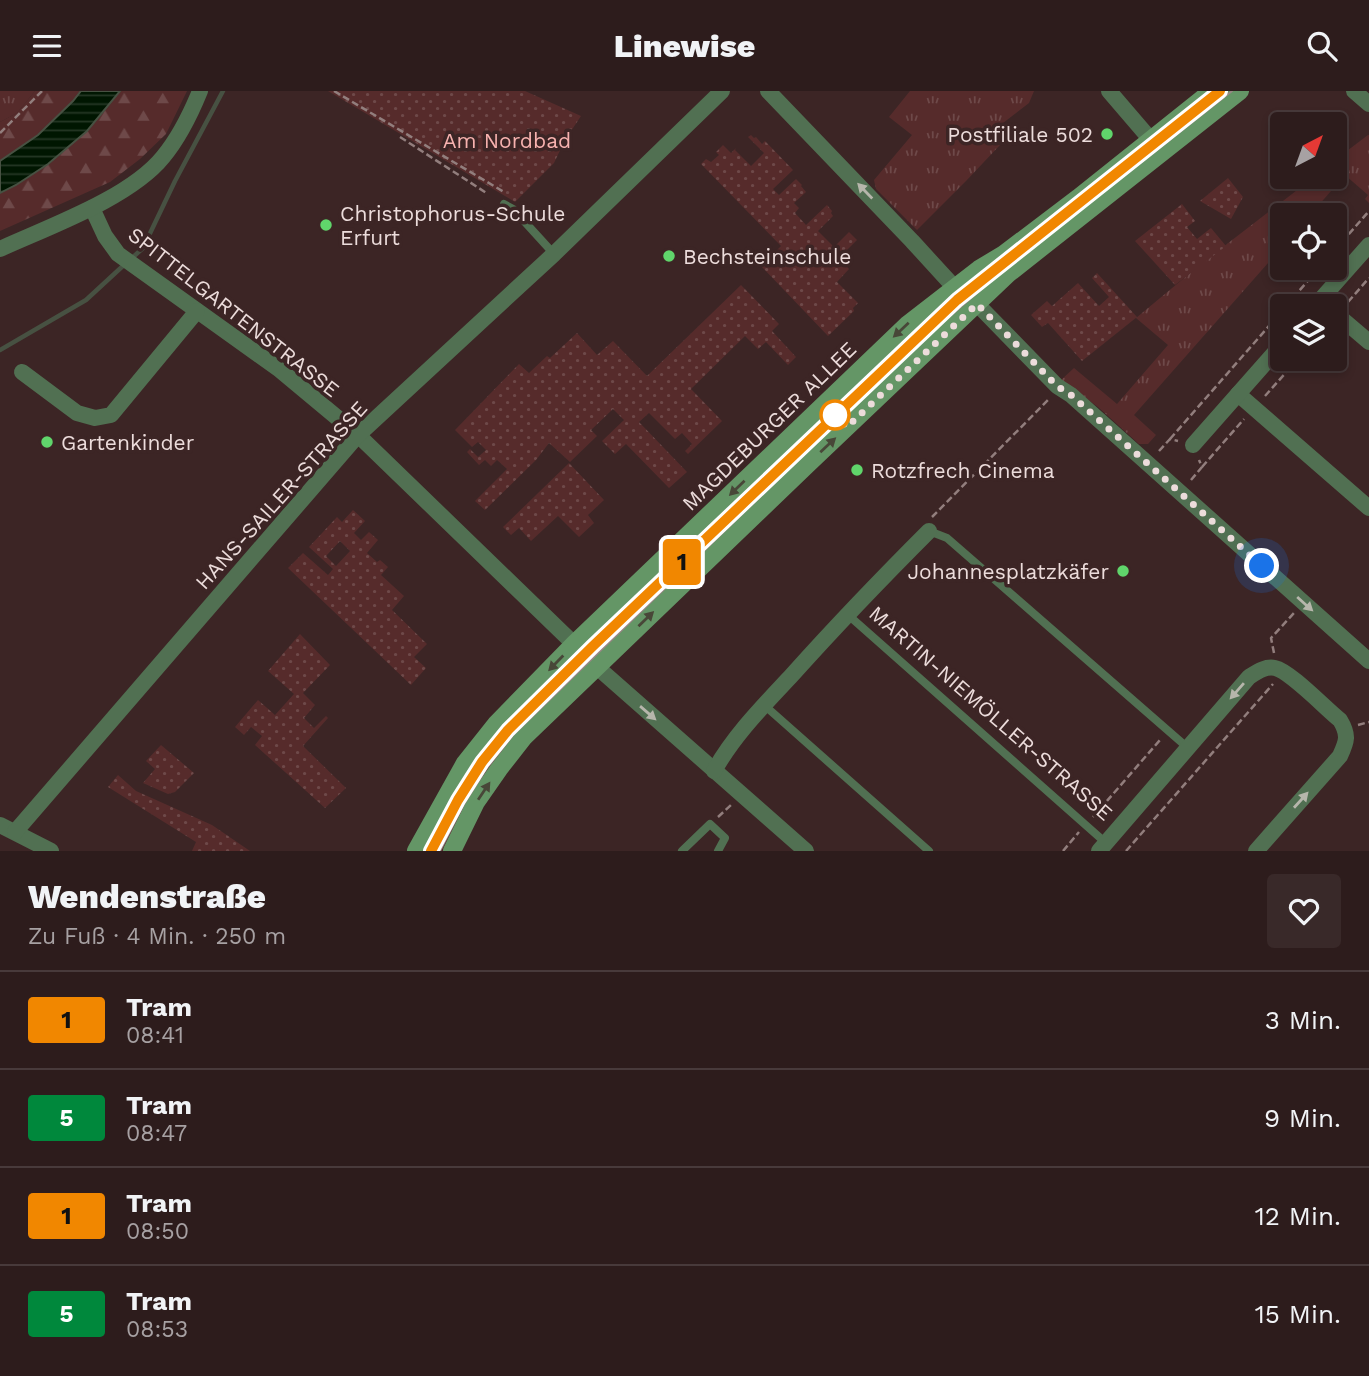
<!DOCTYPE html>
<html lang="de">
<meta charset="utf-8">
<style>
:root{--surface:#2d1c1c;--page:#392929;--text:#f1f3f6;--muted:#a7a1a3;--line:#483a3b}
body{margin:0;font-family:"Work Sans",sans-serif;background:var(--page);color:var(--text);height:100vh;display:flex;flex-direction:column;font-size:26px;white-space:nowrap}
*{box-sizing:border-box;margin:0}
p{font-size:23px;color:var(--muted)}
.icon{flex:none;width:38px;height:38px;fill:none;stroke:currentColor;stroke-width:2;stroke-linecap:round;stroke-linejoin:round}
.map{position:relative;height:760px;overflow:hidden}
.side{display:flex;flex-direction:column;background:var(--surface);flex:1}
.side>*{flex:none}
.badge{padding:0 14px;border-radius:5px;font-size:24px;line-height:46px}
.needle{width:46px;rotate:41deg}
.fabs{position:absolute;left:1270px;top:21px;display:grid;gap:14px}
.fabs a{display:grid;place-items:center;width:77px;height:77px;border-radius:7px;background:var(--surface);box-shadow:0 4px 10px #0003,0 0 0 2px var(--line);font-size:35px}
.you{position:absolute;width:35px;height:35px;margin:-18px;border:5px solid #fff;border-radius:50%;background:#1a73e8;box-shadow:0 0 0 10px #1a73e833}
.map>.badge{position:absolute;translate:-50% -50%;box-shadow:0 0 0 4px #fff}
.round{display:grid;place-items:center;flex:none;width:74px;height:74px;border-radius:7px;background:var(--page)}
.headline{display:flex;align-items:center;justify-content:space-between;height:119px;padding:0 28px}
h1{font-size:33px;font-weight:800;line-height:52px}
ul{padding:0;list-style:none}
li{display:flex;align-items:center;gap:21px;height:98px;padding:0 28px;border-top:2px solid var(--line)}
li div{flex:1}
li b{display:block;font-size:26px}
li em{font-style:normal}
li .badge{min-width:77px;font-weight:700;text-align:center}
header{display:flex;justify-content:space-between;align-items:center;height:91px;padding:0 28px;background:var(--surface);font-size:32px;font-weight:800}
.map>svg:first-child{display:block}
</style>
<header><svg class="icon" aria-label="menu" viewBox="0 0 24 24"><path d="M4 6h16M4 12h16M4 18h16"/></svg>Linewise<svg class="icon" aria-label="search" viewBox="0 0 24 24"><circle cx="10" cy="10" r="6"/><path d="M15 15l6 6"/></svg></header>
<div class="map">
<svg width="1369" height="760" viewBox="0 0 1369 760">
<defs>
<pattern id="grass-tufts" width="24" height="20" patternUnits="userSpaceOnUse" patternTransform="scale(1.75)"><rect width="24" height="20" fill="#562b2b"/><path d="M3 7l-1-3M5 7V3M7 7l1-3M15 17l-1-3M17 17v-4M19 17l1-3" fill="none" stroke="#6e4949"/></pattern>
<pattern id="forest-firs" width="22" height="20" patternUnits="userSpaceOnUse" patternTransform="scale(1.75)"><rect width="22" height="20" fill="#562b2b"/><path d="M5 1l3.5 6h-7zM16 11l3.5 6h-7z" fill="#6e4949"/></pattern>
<pattern id="garden-dots" width="8" height="8" patternUnits="userSpaceOnUse" patternTransform="scale(1.75)"><rect width="8" height="8" fill="#562b2b"/><path d="M2 2h.1M6 6h.1" fill="none" stroke="#6e4949" stroke-width="1.8" stroke-linecap="round"/></pattern>
<pattern id="water-rules" width="6" height="5" patternUnits="userSpaceOnUse" patternTransform="scale(1.75)"><rect width="6" height="5" fill="#001601"/><path d="M0 2.5h6" fill="none" stroke="#253725"/></pattern>
</defs>
<rect width="100%" height="100%" fill="#3c2525"/>
<g fill="url(#grass-tufts)">
<path d="M0,0H35L17,22L0,31Z"/>
<path d="M910,0H1034L1029,12L990,42L1000,54L966,90L917,139L876,98L874,89L912,44L889,26Z"/>
<path d="M1368,44H1369V112L1365,108L1368,104L1345,84L1310,124H1283V155L1134,324L1156,344L1148,353H1139L1098,316L1061,289L1074,277L1117,313L1168,254L1136,227L1201,173L1314,86H1335V69Z"/>
<path d="M914,250L917,252L801,364L799,361Z"/>
<path d="M787,360L801,374L604,559L589,544Z"/>
<path d="M584,549L599,564L445,760H421L473,663Z"/>
</g>
<g fill="url(#forest-firs)">
<path d="M35,0H81L73,10L38,44L0,70V31L17,22Z"/>
<path d="M120,0H187L166,43L140,68L110,91L0,140V102L16,94L48,73L87,40Z"/>
</g>
<g fill="url(#garden-dots)" fill-rule="evenodd">
<path d="M328,0H525L581,25L565,49L554,72L515,111Z"/>
<path d="M751,44L754,47L756,46L762,53L765,50L793,79L773,98L779,104L796,88L802,94L801,95L806,101L794,112L799,117L795,122L806,134L827,114L832,120L831,122L833,125L818,140L834,156L849,141L857,149L839,167L849,178L837,191L858,212L853,217L854,220L828,245L761,175L781,155L701,73L706,68L711,71L719,64L716,61L723,54L731,62L736,57L735,59L751,75L764,62L748,46Z"/>
<path d="M1228,87L1243,106L1231,128L1200,110Z"/>
<path d="M1182,113L1195,130L1187,136L1197,148L1211,137L1226,155L1175,194L1135,150Z"/>
<path d="M1097,182L1137,226L1082,270L1048,232L1042,236L1031,224L1047,210L1052,215L1078,192L1099,215L1109,206L1092,187Z"/>
<path d="M741,194L779,233L772,240L796,266L788,274L766,251L758,258L745,245L691,298L722,330L688,363L685,360L692,353L682,342L675,348L649,322L639,331L687,381L669,397L626,353L615,363L602,350L624,329L613,318L591,339L597,345L570,371L549,352L536,369L485,419L475,410L507,378L497,369L491,375L485,369L479,374L467,361L470,358L478,366L486,359L478,351L472,356L455,339L519,273L529,282L547,265L550,267L577,242L597,264L613,250L647,285Z"/>
<path d="M569,372L604,409L588,424L594,432L579,446L558,425L531,450L519,437L511,444L503,436Z"/>
<path d="M353,419L365,430L354,442L361,449L369,441L378,449L367,462L377,471L380,469L388,476L381,484L404,505L392,519L427,553L414,566L426,577L411,594L288,477L303,462L328,484L333,478L309,456L337,426L342,431ZM340,450L350,460L336,475L326,465Z"/>
<path d="M300,543L330,574L303,602L315,614L304,627L314,637L326,625L328,627L303,655L346,697L325,717L255,654L262,645L251,636L244,644L235,636L258,609L275,624L294,603L268,580Z"/>
<path d="M161,654L194,682L175,701L168,703L143,692L155,678L146,670Z"/>
<path d="M118,684L136,700L212,734L250,760H192L196,751L108,696Z"/>
</g>
<path fill="url(#water-rules)" stroke="#475142" stroke-width="2" d="M81,0H120L87,40L48,73L16,94L0,102V70L38,44L73,10Z"/>
<g fill="none" stroke-linecap="round" stroke-linejoin="round">
<g stroke="#475142" stroke-width="4.5">
<path d="M132,167L143,157L175,90L223,0"/>
<path d="M0,259L86,209L125,173"/>
</g>
<g stroke="#927e7d" stroke-width="2.5" stroke-dasharray="7 3.5" stroke-linecap="butt">
<path d="M334,0L504,101"/>
<path d="M0,42L42,0"/>
<path d="M400,46L488,103"/>
<path d="M1335,159L1369,120"/>
<path d="M1348,211L1369,187"/>
<path d="M1286,215L1319,177"/>
<path d="M1265,305L1298,268"/>
<path d="M1170,348L1283,219"/>
<path d="M1159,360L1170,348L1178,350"/>
<path d="M1202,376L1244,328"/>
<path d="M1191,389L1202,376L1199,369"/>
<path d="M932,426L1048,309"/>
<path d="M1274,562L1271,547L1294,522"/>
<path d="M1358,634L1369,631"/>
<path d="M718,726L731,714"/>
<path d="M1093,726L1160,649"/>
<path d="M1063,760L1079,741"/>
<path d="M1126,760L1273,593"/>
</g>
<g stroke="#517052" stroke-width="8">
<path d="M504,113L513,118L554,163"/>
<path d="M929,440L947,447L1188,657"/>
<path d="M847,523L1106,752"/>
<path d="M764,614L929,760"/>
<path d="M682,760L710,733L725,747L718,760"/>
</g>
<g stroke="#517052" stroke-width="16">
<path d="M768,0L912,150L955,197"/>
<path d="M1109,0L1151,49"/>
<path d="M1354,0L1369,13"/>
<path d="M92,117L105,145L118,163L280,279L358,344L574,553"/>
<path d="M0,158C48,136 130,107 163,66C178,48 191,22 200,0"/>
<path d="M977,213L1057,295L1071,304L1369,570"/>
<path d="M1315,215L1369,154"/>
<path d="M1335,222L1369,251"/>
<path d="M22,281L77,322L95,327L111,324L197,220"/>
<path d="M1238,303L1369,417"/>
<path d="M1193,354L1283,252"/>
<path d="M597,576L806,760"/>
<path d="M714,680C734,644 764,614 792,584C836,535 882,487 929,440"/>
<path d="M0,734L51,760"/>
<path d="M15,741L358,344L554,163L722,0"/>
<path d="M1099,760L1249,586C1257,581 1265,575 1275,577C1290,580 1326,618 1340,629C1349,644 1347,650 1340,665L1256,760"/>
</g>
<g stroke="#649666" stroke-width="18">
<path d="M416,760L465,672L496,633L574,553L908,233L979,178L1004,163L1078,107L1212,0"/>
<path d="M452,760L476,711L499,678L524,646L808,373L1008,183L1240,0"/>
</g>
<path stroke="#998685" stroke-width="2" d="M440,760L464,713L487,677L513,644L883,287L943,231L1004,179L1232,0"/>
</g>
<defs><path id="oneway-solid" d="M-6-.8H1V-3.2L6.5 0L1 3.2V.8H-6Z" transform="scale(1.75)"/></defs>
<g fill="#b6b6ab">
<use href="#oneway-solid" transform="translate(865 100) rotate(-134)"/>
<use href="#oneway-solid" transform="translate(1305 513) rotate(42)"/>
<use href="#oneway-solid" transform="translate(1237 600) rotate(131)"/>
<use href="#oneway-solid" transform="translate(648 622) rotate(41)"/>
<use href="#oneway-solid" transform="translate(1301 709) rotate(-48)"/>
</g>
<g fill="#484738">
<use href="#oneway-solid" transform="translate(901 239) rotate(137)"/>
<use href="#oneway-solid" transform="translate(828 354) rotate(-43)"/>
<use href="#oneway-solid" transform="translate(737 397) rotate(136)"/>
<use href="#oneway-solid" transform="translate(646 528) rotate(-44)"/>
<use href="#oneway-solid" transform="translate(556 572) rotate(134)"/>
<use href="#oneway-solid" transform="translate(484 700) rotate(-56)"/>
</g>
<g fill="none" stroke-linecap="round" stroke-linejoin="round">
<g stroke="#fff" stroke-width="16">
<path id="line" d="M431,760L458,709L482,671L508,639L593,555L957,209L1220,0"/>
</g>
<use href="#line" stroke="#f18700" stroke-width="10"/>
<path stroke="#ecdcdb" stroke-width="7" stroke-dasharray="0 12.6" d="M835,324L847,336L977,213L1057,295L1071,304L1262,475"/>
</g>
<g fill="#60d56b" stroke="#3c2525" stroke-width="2.5">
<circle cx="1107" cy="43" r="7"/>
<circle cx="326" cy="134" r="7"/>
<circle cx="669" cy="165" r="7"/>
<circle cx="47" cy="351" r="7"/>
<circle cx="857" cy="379" r="7"/>
<circle cx="1123" cy="480" r="7"/>
</g>
<circle fill="#fff" stroke="#f18700" stroke-width="3.5" cx="835" cy="324" r="14"/>
<g text-anchor="middle" dominant-baseline="central" stroke-width="7" stroke-linejoin="round" paint-order="stroke">
<g font-size="21" fill="#ecdcdb" stroke="#3c2525" text-anchor="start">
<text x="1093" y="43" text-anchor="end">Postfiliale 502</text>
<text x="340" y="122">Christophorus-Schule<tspan x="340" dy="24">Erfurt</tspan></text>
<text x="683" y="165">Bechsteinschule</text>
<text x="61" y="351">Gartenkinder</text>
<text x="871" y="379">Rotzfrech Cinema</text>
<text x="1109" y="480" text-anchor="end">Johannesplatzkäfer</text>
</g>
<g font-size="21" fill="#f7b2af" stroke="#3c2525">
<text x="507" y="49">Am Nordbad</text>
</g>
<g font-size="21" fill="#ecdcdb" stroke="#3c2525">
<text transform="translate(234 221) rotate(38)">SPITTELGARTENSTRASSE</text>
<text transform="translate(769 335) rotate(-44)">MAGDEBURGER ALLEE</text>
<text transform="translate(281 404) rotate(-48)">HANS-SAILER-STRASSE</text>
<text transform="translate(991 622) rotate(41)">MARTIN-NIEMÖLLER-STRASSE</text>
</g>
</g>
</svg>
<div class="fabs">
<a><svg class="needle" viewBox="-14 -14 28 28"><path d="M0-13l5 13h-10z" fill="#e53935"/><path d="M0 13l5-13h-10z" fill="#a7a1a3"/></svg></a>
<a><svg class="icon" aria-label="locate" viewBox="0 0 24 24"><circle cx="12" cy="12" r="6"/><path d="M12 2v4M12 18v4M2 12h4M18 12h4"/></svg></a>
<a><svg class="icon" aria-label="layers" viewBox="0 0 24 24"><path d="M12 4l9 5-9 5-9-5zM3 14l9 5 9-5"/></svg></a>
</div>
<div class="you" style="left:1262px;top:475px"></div>
<b class="badge" style="left:682px;top:471px;background:#f18700;color:#111">1</b>
</div>
<section class="side">
<div class="headline"><div><h1>Wendenstraße</h1><p>Zu Fuß · 4 Min. · 250 m</p></div><a class="round"><svg class="icon" aria-label="heart" viewBox="0 0 24 24"><path d="M12 20l-8-8c-3-5 5-10 8-4 3-6 11-1 8 4z"/></svg></a></div>
<ul>
<li><span class="badge" style="background:#f18700;color:#111">1</span><div><b>Tram</b><p>08:41</p></div><em>3 Min.</em></li>
<li><span class="badge" style="background:#00883c;color:#fff">5</span><div><b>Tram</b><p>08:47</p></div><em>9 Min.</em></li>
<li><span class="badge" style="background:#f18700;color:#111">1</span><div><b>Tram</b><p>08:50</p></div><em>12 Min.</em></li>
<li><span class="badge" style="background:#00883c;color:#fff">5</span><div><b>Tram</b><p>08:53</p></div><em>15 Min.</em></li>
</ul>
</section>
